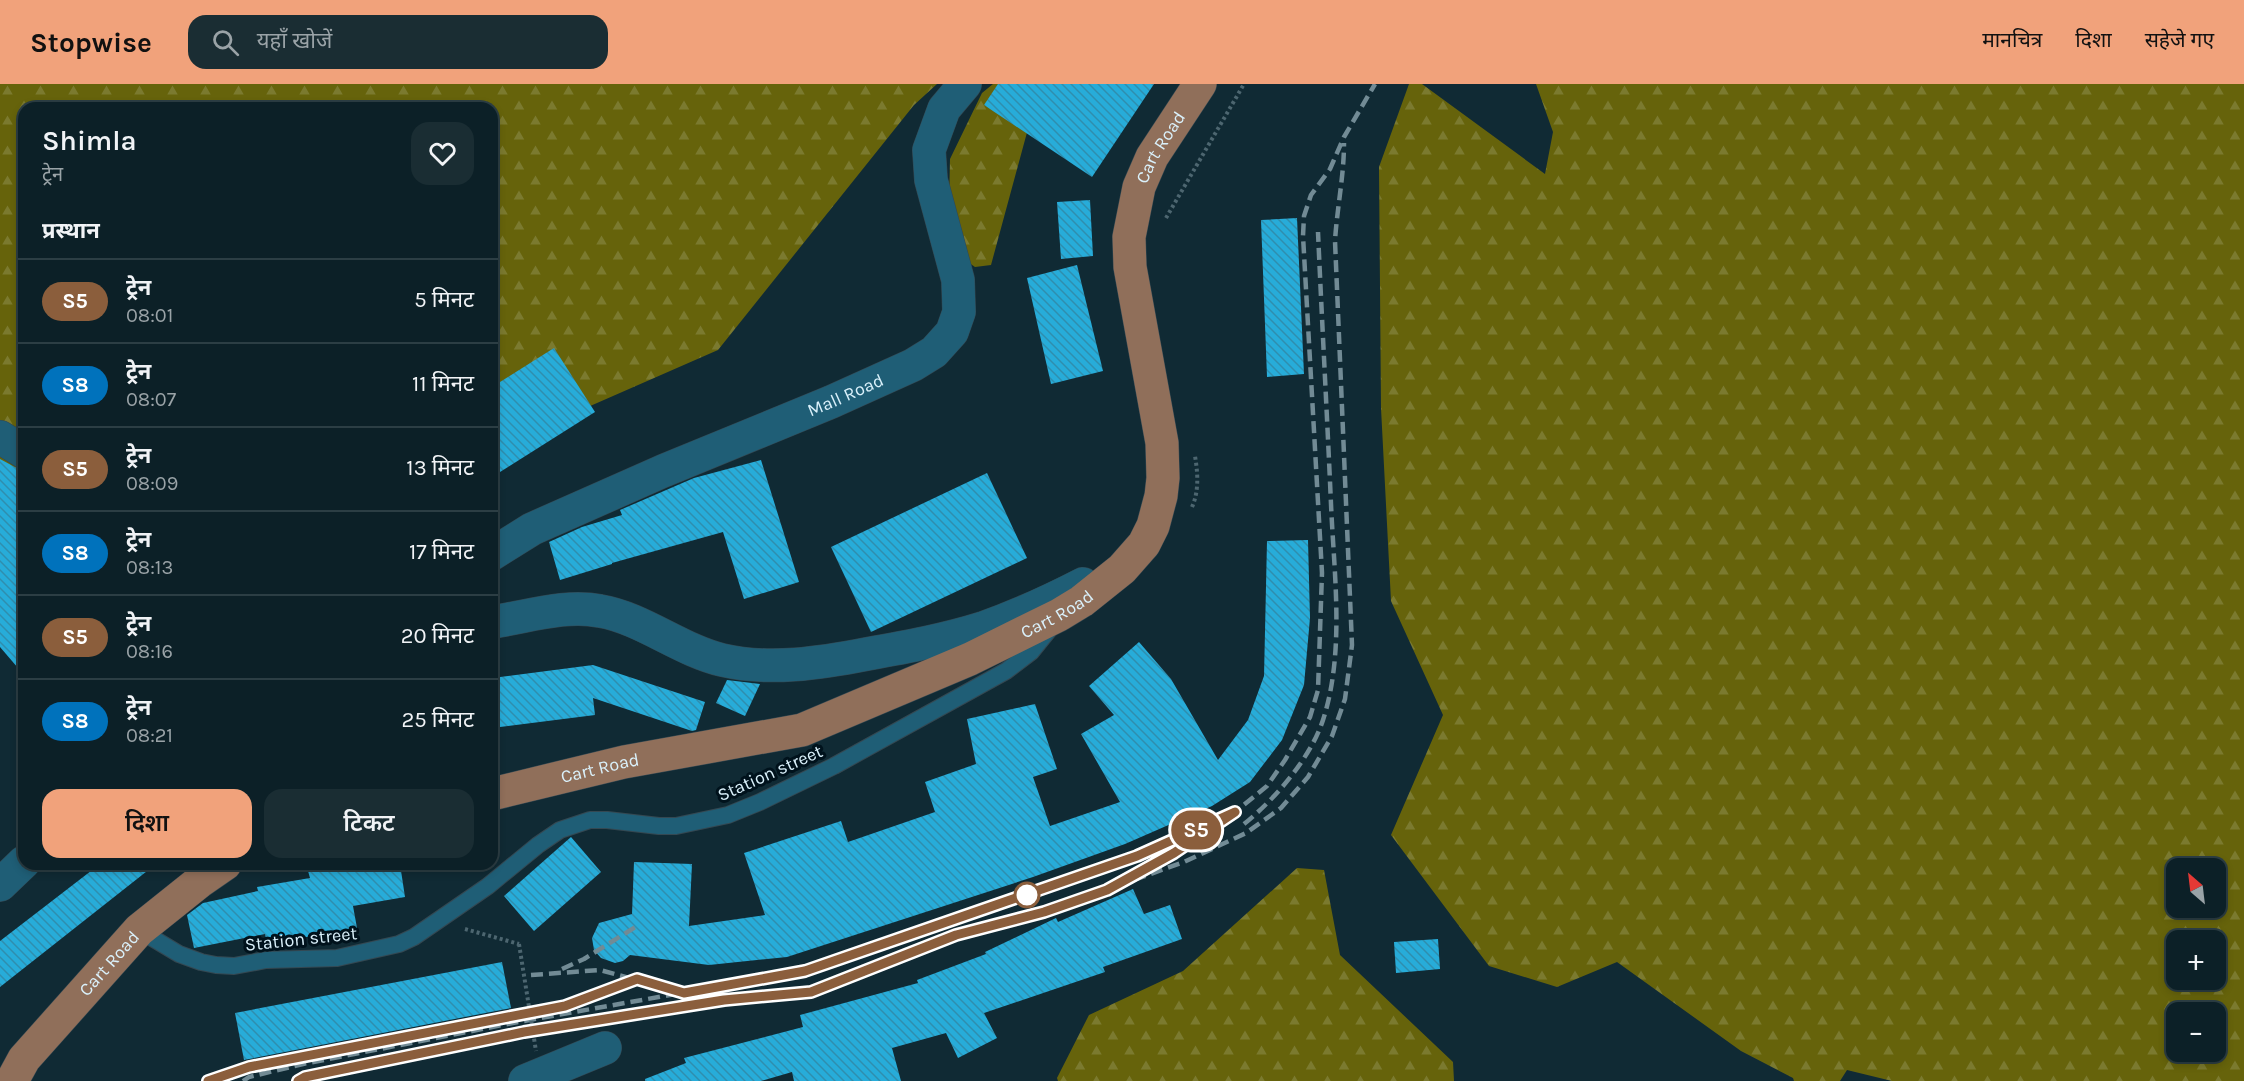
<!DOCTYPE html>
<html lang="hi">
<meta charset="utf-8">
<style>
:root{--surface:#0c2027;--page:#1a2d33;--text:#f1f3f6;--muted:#9aa3a7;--line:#2c3e44;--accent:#f1a27b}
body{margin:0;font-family:Karla,"Noto Sans Devanagari",sans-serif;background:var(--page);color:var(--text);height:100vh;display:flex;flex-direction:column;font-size:22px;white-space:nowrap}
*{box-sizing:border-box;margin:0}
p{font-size:20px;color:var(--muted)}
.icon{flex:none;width:33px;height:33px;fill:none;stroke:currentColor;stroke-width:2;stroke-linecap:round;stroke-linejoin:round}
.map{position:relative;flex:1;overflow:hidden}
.drawer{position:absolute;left:18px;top:18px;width:480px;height:768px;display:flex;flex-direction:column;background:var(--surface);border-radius:18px;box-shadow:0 3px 9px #0003,0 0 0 2px var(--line)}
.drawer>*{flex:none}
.badge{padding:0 12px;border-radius:20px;font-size:21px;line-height:39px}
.needle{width:39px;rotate:332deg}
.tools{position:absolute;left:2166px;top:774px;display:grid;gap:12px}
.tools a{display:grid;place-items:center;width:60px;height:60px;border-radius:12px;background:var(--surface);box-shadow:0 3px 9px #0003,0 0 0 2px var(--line);font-size:30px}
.map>.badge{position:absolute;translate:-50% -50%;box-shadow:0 0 0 3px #fff}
h2{padding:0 24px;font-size:22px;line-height:54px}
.round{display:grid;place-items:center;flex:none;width:63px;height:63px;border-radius:18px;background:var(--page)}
.headline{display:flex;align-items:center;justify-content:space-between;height:102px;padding:0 24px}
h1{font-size:28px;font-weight:600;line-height:45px}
.action{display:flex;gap:12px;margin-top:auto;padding:12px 24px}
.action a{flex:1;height:69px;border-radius:18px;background:var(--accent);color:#111;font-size:24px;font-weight:600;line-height:69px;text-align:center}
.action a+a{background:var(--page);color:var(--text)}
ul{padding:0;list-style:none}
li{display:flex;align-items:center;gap:18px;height:84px;padding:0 24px;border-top:2px solid var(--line)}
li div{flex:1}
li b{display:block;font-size:22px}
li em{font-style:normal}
li .badge{min-width:66px;font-weight:700;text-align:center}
header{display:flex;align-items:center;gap:36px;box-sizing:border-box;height:84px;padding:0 30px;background:var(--accent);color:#111}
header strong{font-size:28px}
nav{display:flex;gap:33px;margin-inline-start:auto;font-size:21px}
.search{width:420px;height:54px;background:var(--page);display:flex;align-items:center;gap:15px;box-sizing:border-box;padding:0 21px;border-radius:18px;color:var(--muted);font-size:22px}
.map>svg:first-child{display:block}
</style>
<header>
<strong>Stopwise</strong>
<div class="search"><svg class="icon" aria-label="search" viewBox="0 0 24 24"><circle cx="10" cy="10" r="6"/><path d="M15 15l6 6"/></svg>यहाँ खोजें</div>
<nav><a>मानचित्र</a><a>दिशा</a><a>सहेजे गए</a></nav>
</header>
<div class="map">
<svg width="2244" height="997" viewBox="0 0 2244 997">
<defs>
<pattern id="forest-firs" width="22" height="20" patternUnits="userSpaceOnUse" patternTransform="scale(1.5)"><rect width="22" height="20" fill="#66630b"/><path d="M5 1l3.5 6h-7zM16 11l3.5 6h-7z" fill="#7b7a2f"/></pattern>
<pattern id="building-back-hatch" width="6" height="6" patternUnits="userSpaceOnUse" patternTransform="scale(1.5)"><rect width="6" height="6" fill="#27acd9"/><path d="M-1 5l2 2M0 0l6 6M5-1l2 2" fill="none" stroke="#2f8eae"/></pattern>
</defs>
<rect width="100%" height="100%" fill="#102a34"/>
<g fill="url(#forest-firs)" fill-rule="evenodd">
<path d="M0,0H937L914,21L718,266L492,365V24H24V441L0,434Z"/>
<path d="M993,0H1066L1029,41L991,181L975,183L948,164L950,75L982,9Z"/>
<path d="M1409,0H1422L1545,90L1553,48L1536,0H2244V997H1892L1847,986L1840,997H1794L1793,994L1741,967L1617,878L1557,903L1489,882L1391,751L1443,631L1391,517L1381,324L1379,83ZM2216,784V824H2176V784ZM2176,856H2216V896H2176ZM2176,928H2216V968H2176Z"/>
<path d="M1297,784L1324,786L1340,871L1453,978L1454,997H1058L1057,994L1089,931L1183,887Z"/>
</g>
<g fill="url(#building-back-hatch)">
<path d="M998,0H1154L1092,93L984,21Z"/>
<path d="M1090,116L1093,172L1061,175L1057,118Z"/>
<path d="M1297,134L1304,290L1267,293L1261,136Z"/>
<path d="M1077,181L1103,287L1051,300L1027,194Z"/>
<path d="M554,264L595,328L492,393V303Z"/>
<path d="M0,375L24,388V591L0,563Z"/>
<path d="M761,376L799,498L744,515L723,448L612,479V480L560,496L549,458L582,443L622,431L620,426L694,394Z"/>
<path d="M987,389L1027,474L871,548L831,463Z"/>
<path d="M1308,456L1310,534L1304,601L1282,656L1250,698L1212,722L1125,760L1033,793L787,873L709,881L630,871L623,877L615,879L601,874L594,866L592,854L599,839L632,830L634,778L692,780L689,842L765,831L744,769L841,737L848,758L935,728L925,698L976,680L967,635L1035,620L1057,685L1033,693L1050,742L1120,718L1081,650L1114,631L1089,602L1139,558L1171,595L1218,676L1248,636L1264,592L1267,457Z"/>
<path d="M593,581L705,618L696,646L692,647L593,614L595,631L492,644V594Z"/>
<path d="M727,596L760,600L745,632L716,619Z"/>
<path d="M571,753L601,788L534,847L504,812Z"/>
<path d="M100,780H156L0,903V857Z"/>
<path d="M306,780H400L405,813L353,822L357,844L267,860L265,850L194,864L187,831L203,819L258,807L257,803L310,794Z"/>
<path d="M1133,805L1144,830L1170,821L1182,855L1103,883L1105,888L984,929L997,954L958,974L946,949L892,964L901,997H794L792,988L761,997H645V995L686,979L684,974L803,943L800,931L918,899L917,896L986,870L985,868L1056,834L1058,838Z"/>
<path d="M1438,855L1440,885L1396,889L1394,858Z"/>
<path d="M502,878L511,924L244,976L235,929Z"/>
</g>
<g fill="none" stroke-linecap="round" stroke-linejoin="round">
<g stroke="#344852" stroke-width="18">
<path id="service" d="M139,846L179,870L201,878L216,881L234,882L266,876L337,874L399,860L414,853L488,802L538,761L560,746L590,736H607L659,742H676L728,731L760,718L834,682L1006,587L1031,568L1052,542"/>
</g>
<g stroke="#344852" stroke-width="34">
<g id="minor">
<path d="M0,353L24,368"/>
<path id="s1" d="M492,470L532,445L663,387L831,318L913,281L934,268L952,248L959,228L958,196L931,96L929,66L944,25L965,0"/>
<path d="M492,538C527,533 565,520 600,527C642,534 680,566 722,576C769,587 821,579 867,570C906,563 945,556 983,544C1017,532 1050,517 1083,500"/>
<path d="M0,801L24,778"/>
<path d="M525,997L605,964"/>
</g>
</g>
<g stroke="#344852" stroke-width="34">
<g id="primary">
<path id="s2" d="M492,710L624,678L802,646L970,575L1059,531L1082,517L1122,485L1144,460L1153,442L1161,412L1163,394L1162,359L1130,183L1129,153L1139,103L1152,73L1200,0"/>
<path id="s3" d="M12,997L24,975L139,846L199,798L225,780"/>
</g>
</g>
<g stroke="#4d6670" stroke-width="4" stroke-dasharray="3 3" stroke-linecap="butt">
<path d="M1166,134L1244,0"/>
<path d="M1192,423C1199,407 1198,390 1195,372"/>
<path d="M465,845L519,860"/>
</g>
<use href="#service" stroke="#1f5e76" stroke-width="16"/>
<use href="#minor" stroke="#1f5e76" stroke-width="33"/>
<use href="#primary" stroke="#906f5a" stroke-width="33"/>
<g stroke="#728b95" stroke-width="4.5" stroke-dasharray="12 6" stroke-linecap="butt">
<path d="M1244,740C1275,715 1310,675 1323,636C1345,568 1334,491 1331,420C1327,329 1322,239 1318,148"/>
<path d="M1141,787L1198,753"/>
<path d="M562,885L584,875L637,842"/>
<path d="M531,891L600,886L681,908"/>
<path d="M555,924L637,895"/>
<path d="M208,997L249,983L284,976"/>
<path d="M243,997L249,993L303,980L518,938L805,887L1137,772L1235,728L1267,702L1285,676L1310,633L1318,606L1322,489L1303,152L1304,132L1311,111L1330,85L1344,53L1375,0"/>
<path d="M298,997L305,993L524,948L724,916L811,908L956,851L1044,828L1184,778L1246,749L1281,724L1308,693L1332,652L1345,615L1352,561L1335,157C1337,124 1344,92 1344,59"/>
</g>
<path stroke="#4d6670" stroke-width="4" stroke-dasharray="3 3" stroke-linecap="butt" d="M519,860L536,967"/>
</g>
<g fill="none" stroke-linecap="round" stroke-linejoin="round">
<g stroke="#fff" stroke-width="14">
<path id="line" d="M208,997L249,983L565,922L637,895L684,909L805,887L1137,772L1235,728L1174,769L1107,806L1044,828L956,851L811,908L724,916L524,948L305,993L298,997"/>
</g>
<use href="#line" stroke="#8b5e3c" stroke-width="9"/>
</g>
<circle fill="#fff" stroke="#8b5e3c" stroke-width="3" cx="1027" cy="811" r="12"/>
<g text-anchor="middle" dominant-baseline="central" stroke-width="6" stroke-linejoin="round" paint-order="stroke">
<g font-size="18" fill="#daf1fb" stroke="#00121c">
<text stroke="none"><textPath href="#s2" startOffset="1119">Cart Road</textPath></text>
<text stroke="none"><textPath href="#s1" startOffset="388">Mall Road</textPath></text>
<text stroke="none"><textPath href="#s2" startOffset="597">Cart Road</textPath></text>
<text stroke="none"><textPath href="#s2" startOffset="111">Cart Road</textPath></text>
<text transform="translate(770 689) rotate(-24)">Station street</text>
<text transform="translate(301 855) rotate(-6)">Station street</text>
<text stroke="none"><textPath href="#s3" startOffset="153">Cart Road</textPath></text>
</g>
</g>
</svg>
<div class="tools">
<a><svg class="needle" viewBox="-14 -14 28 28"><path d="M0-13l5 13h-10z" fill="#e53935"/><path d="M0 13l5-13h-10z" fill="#9aa3a7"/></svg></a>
<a>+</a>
<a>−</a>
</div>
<b class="badge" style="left:1196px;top:746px;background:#8b5e3c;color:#fff">S5</b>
<section class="drawer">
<div class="headline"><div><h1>Shimla</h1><p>ट्रेन</p></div><a class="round"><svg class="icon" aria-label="heart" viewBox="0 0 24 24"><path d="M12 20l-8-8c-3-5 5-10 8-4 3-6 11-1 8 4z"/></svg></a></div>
<h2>प्रस्थान</h2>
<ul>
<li><span class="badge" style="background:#8b5e3c;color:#fff">S5</span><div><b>ट्रेन</b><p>08:01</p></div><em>5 मिनट</em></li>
<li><span class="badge" style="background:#0072bc;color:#fff">S8</span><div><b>ट्रेन</b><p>08:07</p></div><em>11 मिनट</em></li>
<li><span class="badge" style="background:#8b5e3c;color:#fff">S5</span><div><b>ट्रेन</b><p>08:09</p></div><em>13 मिनट</em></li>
<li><span class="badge" style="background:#0072bc;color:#fff">S8</span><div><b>ट्रेन</b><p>08:13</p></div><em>17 मिनट</em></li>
<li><span class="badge" style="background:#8b5e3c;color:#fff">S5</span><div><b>ट्रेन</b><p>08:16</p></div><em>20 मिनट</em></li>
<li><span class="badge" style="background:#0072bc;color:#fff">S8</span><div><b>ट्रेन</b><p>08:21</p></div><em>25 मिनट</em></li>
</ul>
<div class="action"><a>दिशा</a><a>टिकट</a></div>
</section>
</div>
